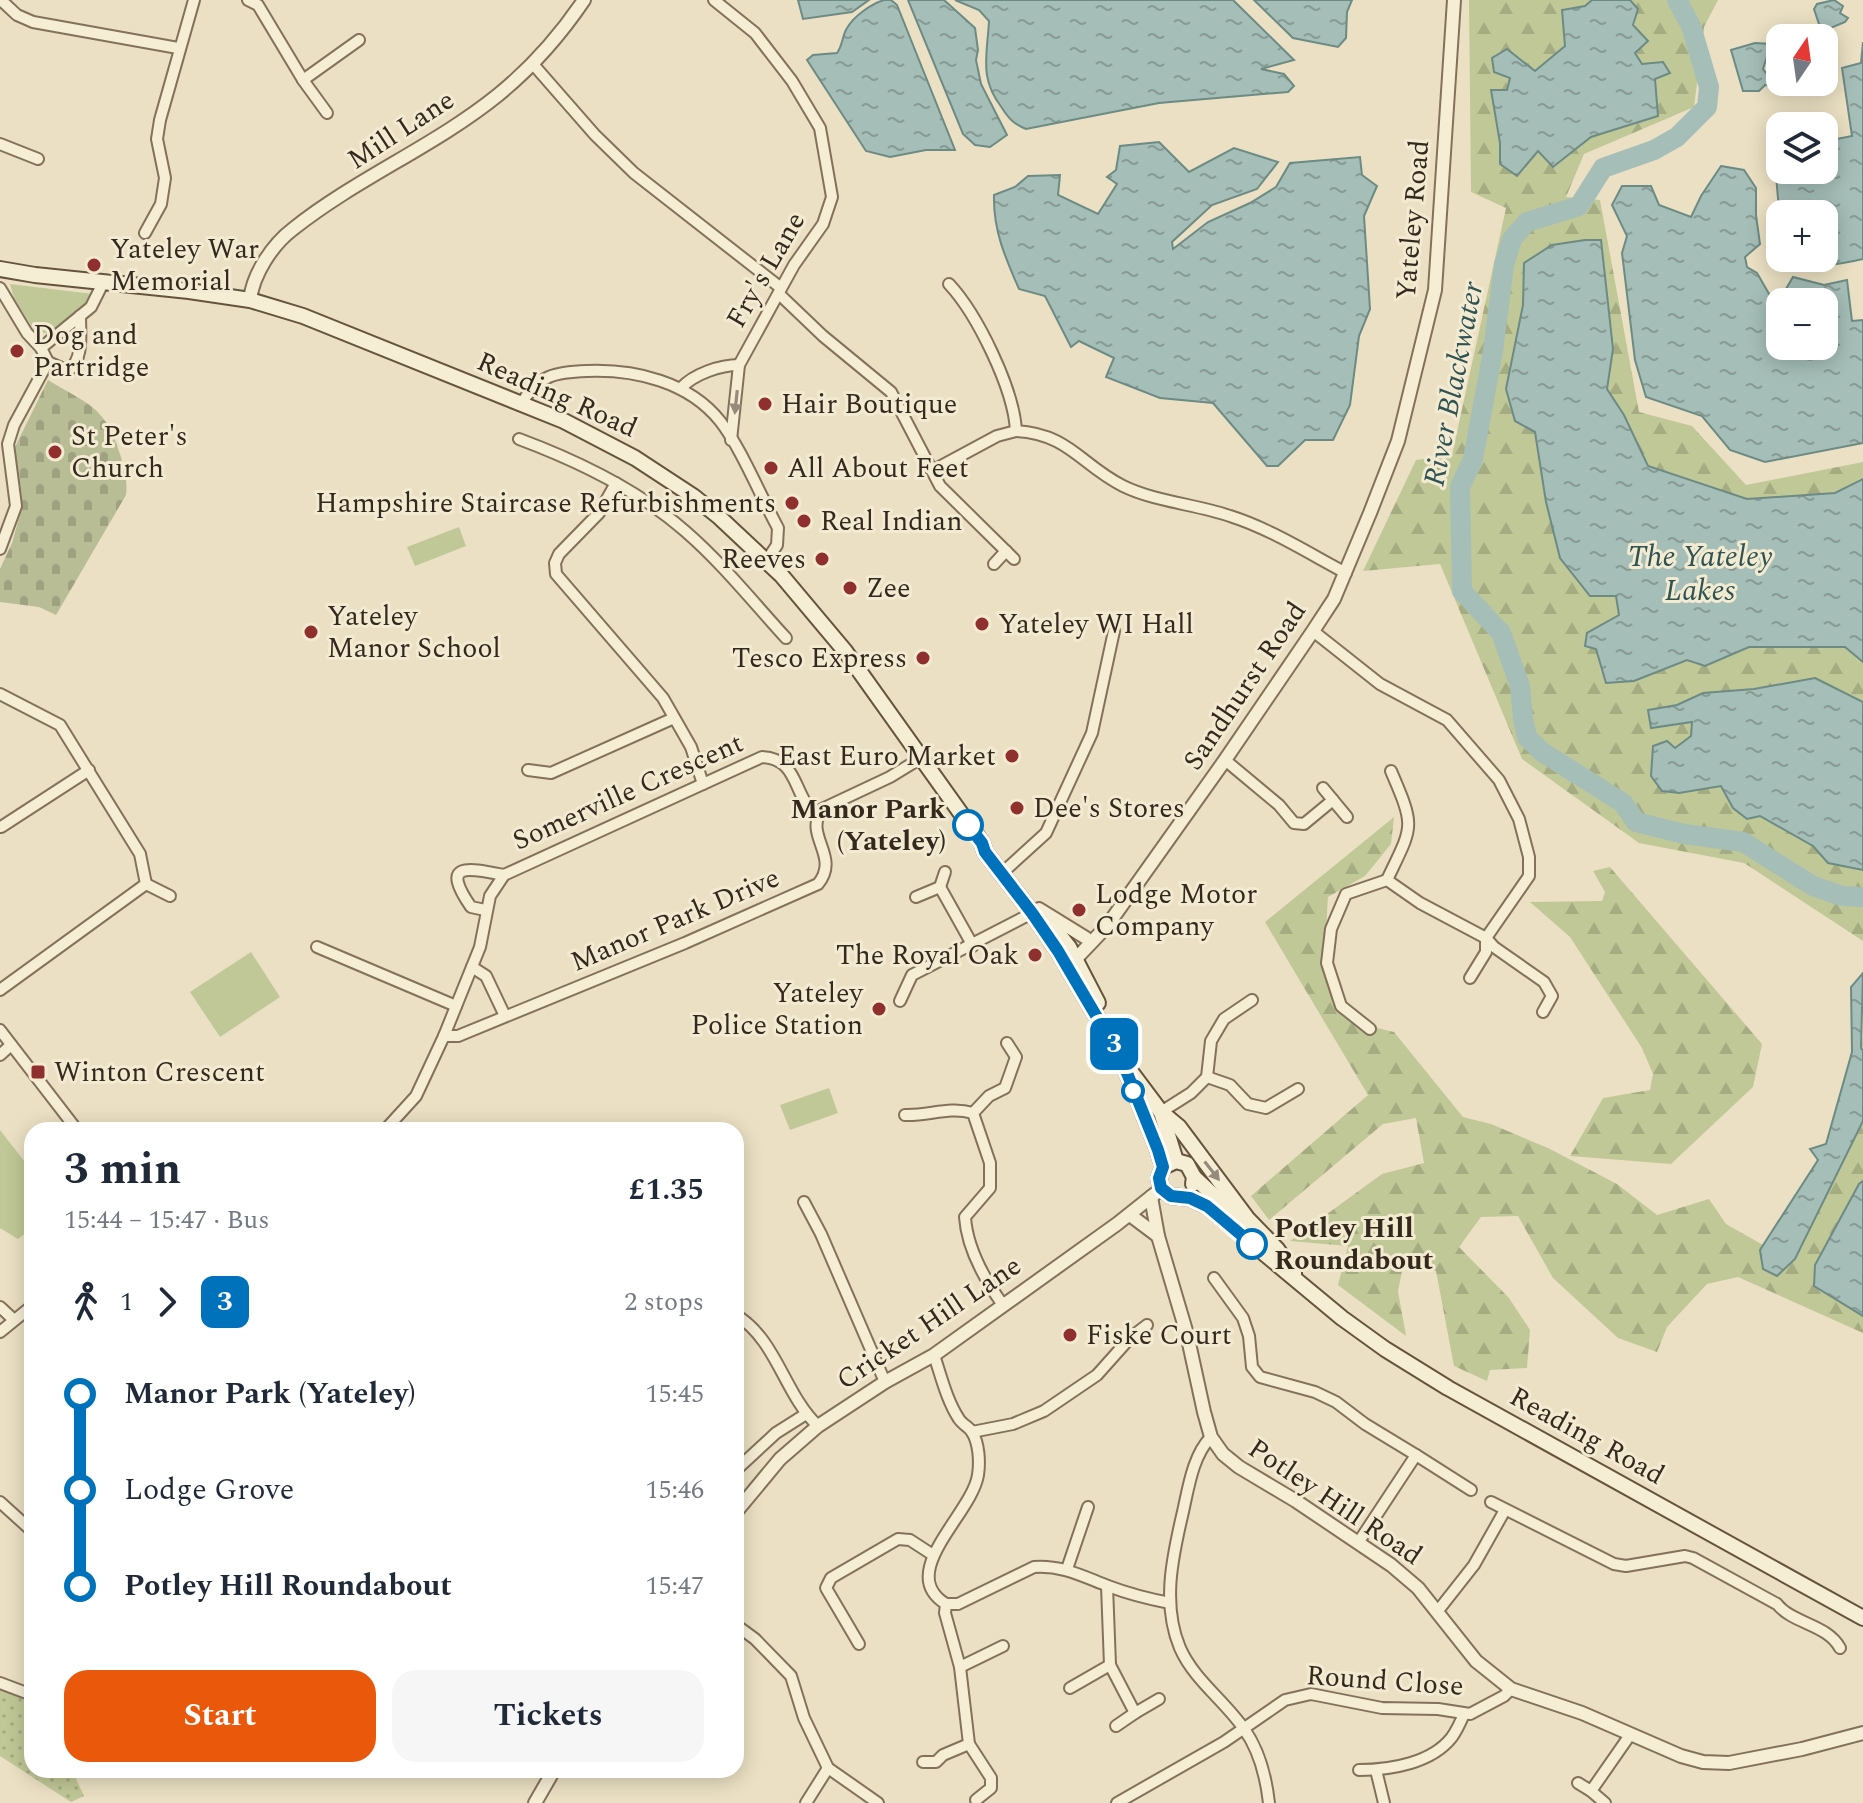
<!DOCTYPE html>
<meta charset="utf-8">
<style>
:root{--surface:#fff;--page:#f6f6f7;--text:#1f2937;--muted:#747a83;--accent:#ea580c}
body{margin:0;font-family:Spectral,serif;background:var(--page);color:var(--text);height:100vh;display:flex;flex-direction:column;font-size:30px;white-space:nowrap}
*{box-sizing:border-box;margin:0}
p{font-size:26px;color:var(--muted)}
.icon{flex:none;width:44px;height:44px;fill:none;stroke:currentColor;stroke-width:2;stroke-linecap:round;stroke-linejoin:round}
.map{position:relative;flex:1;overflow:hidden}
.details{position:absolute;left:24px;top:1122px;width:720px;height:656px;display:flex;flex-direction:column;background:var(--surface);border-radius:24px;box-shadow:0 4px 20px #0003}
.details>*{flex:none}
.badge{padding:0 16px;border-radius:12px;font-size:28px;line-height:52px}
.needle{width:52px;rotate:13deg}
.buttons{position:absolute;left:1766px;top:24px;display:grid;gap:16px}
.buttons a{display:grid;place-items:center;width:72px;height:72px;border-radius:16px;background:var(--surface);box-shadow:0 4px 20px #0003;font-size:40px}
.map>.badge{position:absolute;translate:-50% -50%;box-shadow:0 0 0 4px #fff}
.legs{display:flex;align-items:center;gap:12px;height:88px;padding:0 40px;font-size:26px}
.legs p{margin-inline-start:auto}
.overview{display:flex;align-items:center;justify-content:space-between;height:136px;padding:0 40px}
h1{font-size:44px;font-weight:700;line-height:60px}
.button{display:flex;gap:16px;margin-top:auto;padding:16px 40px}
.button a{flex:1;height:92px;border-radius:24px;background:var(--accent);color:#fff;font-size:32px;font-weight:700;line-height:92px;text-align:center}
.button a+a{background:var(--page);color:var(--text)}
ul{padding:0 40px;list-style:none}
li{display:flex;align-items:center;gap:28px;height:96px;font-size:30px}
li i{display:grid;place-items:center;width:12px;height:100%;margin:0 10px;background:currentColor}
li i::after{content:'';width:20px;height:20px;margin:-10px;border:6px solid;border-radius:50%;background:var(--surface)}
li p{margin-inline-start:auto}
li:first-child i{background:linear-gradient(#0000 50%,currentColor 0)}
li:last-child i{background:linear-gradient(currentColor 50%,#0000 0)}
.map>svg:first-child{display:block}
</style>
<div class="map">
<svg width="1863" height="1803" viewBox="0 0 1863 1803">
<defs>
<pattern id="grass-dots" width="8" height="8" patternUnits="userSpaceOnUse" patternTransform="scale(2)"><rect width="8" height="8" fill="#c1c897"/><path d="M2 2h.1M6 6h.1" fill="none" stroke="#a6ac82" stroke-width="1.8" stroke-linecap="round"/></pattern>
<pattern id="forest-firs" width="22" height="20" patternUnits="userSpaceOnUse" patternTransform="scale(2)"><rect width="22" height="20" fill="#c1c897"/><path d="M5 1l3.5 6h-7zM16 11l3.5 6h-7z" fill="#a6ac82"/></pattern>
<pattern id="cemetery-stones" width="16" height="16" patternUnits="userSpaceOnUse" patternTransform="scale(2)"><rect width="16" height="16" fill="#b8bd96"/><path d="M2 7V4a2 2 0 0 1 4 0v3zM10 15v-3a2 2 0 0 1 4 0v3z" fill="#9fa281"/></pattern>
<pattern id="water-ripples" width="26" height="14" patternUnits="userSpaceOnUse" patternTransform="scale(2)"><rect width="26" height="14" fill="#a5beb7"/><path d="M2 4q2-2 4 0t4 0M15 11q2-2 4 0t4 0" fill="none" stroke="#879a94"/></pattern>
</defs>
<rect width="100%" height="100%" fill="#ebe0c3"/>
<path fill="url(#grass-dots)" d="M0,1690L32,1701V1770H72L84,1796L71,1802L0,1756Z"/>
<g fill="url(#forest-firs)">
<path d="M1469,0H1592L1565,24V46L1535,71L1507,49L1510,78L1507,90H1491L1500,143V164L1538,151L1554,167L1591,137L1657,116L1655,78L1670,73L1642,64C1631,47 1632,29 1638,9L1630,0H1718L1704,27L1694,107L1584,154L1566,197L1600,200L1639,412L1692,426L1746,485L1863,462V479L1835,493L1747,499L1648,467L1624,415L1607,389L1613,349L1524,263L1523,305L1506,390L1535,432L1546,502L1560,558L1616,596L1619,615L1587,633L1585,647L1596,649L1634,681L1687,660L1705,665L1749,647H1845L1863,662V702L1815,678L1754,689L1703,693L1677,705L1648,710L1674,725L1692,721L1691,736L1675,748L1679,793L1721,786L1733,808L1760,815L1813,846L1828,863L1863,870V941L1744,863L1639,843L1522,759L1440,564L1363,571L1416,460L1452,455L1506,208L1471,192Z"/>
<path d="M1394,817L1391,844L1365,876L1328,897L1324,964L1357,1023L1394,1032L1463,1117L1491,1124L1548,1148L1617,1184L1657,1215L1709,1199L1726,1224L1772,1250L1855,1092L1863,1036V1181L1859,1184L1815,1265L1814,1285L1863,1316V1333L1738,1277L1707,1284L1667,1327L1657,1352L1618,1338L1553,1278L1518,1216L1481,1217L1459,1247L1509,1298L1530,1330L1527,1368L1490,1370L1487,1381L1454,1366L1436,1271L1405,1257L1398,1291L1406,1336L1338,1285L1348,1246L1290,1241L1382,1174L1424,1163L1416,1118L1383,1124L1269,1220L1251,1196L1368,1095L1265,922Z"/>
<path d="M1610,867L1762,1044L1753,1087L1671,1164L1570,1156L1603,1098L1650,1090L1653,1074L1642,1048L1570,937L1530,902L1602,901L1605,892L1593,871Z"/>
</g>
<path fill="url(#cemetery-stones)" d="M48,380C89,405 106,406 121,457C124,470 128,481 126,495L56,615L39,607L0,602V569L12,543L21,511L13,451Z"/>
<g fill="#c1c897">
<path d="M10,284L93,294C87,312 63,325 48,334L34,330L14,298Z"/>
<path d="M459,527L466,546L415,566L407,547Z"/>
<path d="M251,952L280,997L220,1037L190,992Z"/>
<path d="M829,1088L838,1113L790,1130L780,1105Z"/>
<path d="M0,1130L32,1171V1228L18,1239L0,1228Z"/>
</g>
<g fill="url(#water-ripples)" stroke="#6c8b84" stroke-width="2" fill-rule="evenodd">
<path d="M798,0H869L852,12L803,19Z"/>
<path d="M884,0H891L897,5L955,150H926L890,157L866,151L807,60L813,55L837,53C843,45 842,36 847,28C854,16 871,4 884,0Z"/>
<path d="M908,0H944L975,28L978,50L976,60L981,84L1007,135L990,147L975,145L963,134Z"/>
<path d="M955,0H1233L1294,60L1261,69L1284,74L1294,86L1288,92L1159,103L1026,129C1014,124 1009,119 1002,108C979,78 987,57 989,21L979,10Z"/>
<path d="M1254,0H1352L1347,12L1346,38L1338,47L1293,38Z"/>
<path d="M1592,0H1630L1638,9L1633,25L1648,41L1635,53L1642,64L1663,62L1670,73L1655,79L1658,116L1591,137L1553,167L1538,151L1517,176L1500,164V143L1491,90H1507L1510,78L1494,72L1492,58L1507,49L1535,71L1565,46L1562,10L1585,6Z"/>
<path d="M1834,0L1843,6L1840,13L1848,18L1845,22L1826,30L1820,27L1814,9L1817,4Z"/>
<path d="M1863,42V259C1842,264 1818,269 1799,258H1824V214H1780V221L1774,153L1776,149H1780V170H1824V133L1837,139L1852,136L1842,68L1861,63Z"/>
<path d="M1755,43L1771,44L1763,69L1766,73L1780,75V82H1824V67L1830,72L1835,85L1830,88L1791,89L1765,85L1759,91H1743L1731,50Z"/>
<path d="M1159,142L1189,172L1234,148L1278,162L1257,189L1212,205L1172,242L1173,249L1208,222L1250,203L1276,187L1290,163L1360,157L1362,175L1377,186L1364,216L1370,309L1359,336L1350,405L1333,440H1305L1278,466H1267L1213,403L1160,398L1106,377L1114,358L1079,341L1071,347L1045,296L1019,289C1005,257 993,230 994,195L1015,187L1028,176L1060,175L1058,195L1098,214L1117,184L1107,177L1116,170L1120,146Z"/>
<path d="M1721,166L1744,170L1756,188V215L1760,244L1745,257L1747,267L1757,273L1776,306L1793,277L1824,285L1847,280L1852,321L1863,320V443L1765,462L1730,450L1702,416L1646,397L1635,360L1622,253L1627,236L1612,205L1622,186H1651L1659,205L1691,217L1701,196ZM1780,302H1824V346H1780Z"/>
<path d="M1585,240H1601L1613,349L1607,389L1624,415L1648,466L1747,499L1835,493L1863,479V662L1845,647H1749L1705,666L1687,660L1634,681L1606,683L1596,649L1585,646L1587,633L1619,615L1616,596H1590L1560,558L1546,502L1535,432L1515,421L1506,389L1523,305L1524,263L1552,245Z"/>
<path d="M1815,678L1863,702V870L1828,863L1813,846L1760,816L1747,819L1733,808L1721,786L1679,793L1662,791L1651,776L1653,746L1667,741L1675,748L1691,736L1692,722L1651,728L1648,710L1677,705L1703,693L1754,689Z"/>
<path d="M1863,973L1861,1048L1863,1051V1121L1795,1259L1777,1276L1763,1269L1760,1250L1818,1160L1810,1149L1826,1144L1852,1052L1851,987Z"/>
<path d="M1863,1181V1316L1814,1286L1815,1265L1859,1184Z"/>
</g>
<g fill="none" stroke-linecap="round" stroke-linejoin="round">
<path stroke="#a5beb7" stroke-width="20" d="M1677,0L1691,26L1709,87L1707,107L1677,137L1654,150L1603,168L1579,206L1527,222L1512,239L1504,265L1493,351L1473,459L1460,487L1462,591L1501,633L1520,686L1523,719L1527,737L1542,752L1623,803L1636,822L1684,834L1743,842L1813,886L1842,896L1863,897"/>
<g stroke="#84715b" stroke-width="14">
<g id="minor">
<path d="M1,0L17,15L33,22L178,48"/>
<path d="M248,0L258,5L303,80L359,40"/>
<path d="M714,0L755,33L792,81L820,128L832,197L823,224L794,265L739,365L731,440"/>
<path d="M532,63L595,135L634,173L781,288"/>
<path d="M303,80L327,113"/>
<path d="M0,144L38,159"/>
<path d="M145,233L161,204L165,178L157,139L160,120L194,0"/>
<path d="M949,284C977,314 1014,389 1016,431C1069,434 1081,465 1123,486C1156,502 1195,504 1230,516C1271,529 1308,553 1346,573"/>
<path d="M0,288L27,333L41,348L48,362L14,425L8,444L16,506L0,549"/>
<path d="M779,294L823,336L891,392L940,486L1014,559"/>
<path d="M41,348L91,307L103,283"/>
<path d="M48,362L68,371C84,359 80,335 80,316"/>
<path d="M681,388C694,374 720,365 739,365"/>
<path d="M521,404C539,375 555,372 587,371C635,369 689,382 720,421C740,446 761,497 778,528L777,545L767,560"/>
<path d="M519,439C578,461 637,489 685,531C722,563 753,602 786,638"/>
<path d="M932,471L997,436L1016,431"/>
<path d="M616,483L599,513L559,554L555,563L556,574L663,698L691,747L703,784"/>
<path d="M994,564L1006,551"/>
<path d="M1313,631L1380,684L1447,720L1499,780L1519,819L1529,857V876L1486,938V952L1470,978"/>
<path d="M0,694L60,725L140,854L146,884L0,990"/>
<path d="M1225,760L1279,805L1294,823L1304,824L1333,800"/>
<path d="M528,770L551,773L674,718"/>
<path d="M1323,788L1347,817"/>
<path d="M1,827L89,770"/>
<path d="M1001,874L1046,833L1092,733L1114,631"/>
<path d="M1387,880C1413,825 1416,829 1391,771"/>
<path d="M146,884L170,896"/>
<path d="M940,887L945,872"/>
<path d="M916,897L940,887L973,946"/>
<path d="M485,910L471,907C439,861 469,868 504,875"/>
<path d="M317,947L456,1006"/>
<path d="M472,967L486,976L505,1016"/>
<path d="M900,1001L912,975L1038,910"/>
<path d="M1370,1029L1341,1006L1327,963L1331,929L1346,894L1387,880L1420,903L1486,938L1494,947L1544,982L1552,996L1543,1012"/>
<path d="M0,1030L77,1130"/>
<path d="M444,1036L480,947L490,896L504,875L762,757C800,759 792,796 817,816"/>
<path d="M0,1055L11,1045"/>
<path d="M1207,1077L1230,1085L1248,1104L1266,1108L1298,1089"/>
<path d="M1161,1112L1191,1093L1207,1077L1211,1041L1224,1019L1252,1000"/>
<path d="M973,1113L989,1096L1005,1088L1016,1057L1007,1043"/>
<path d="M905,1115C929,1116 949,1106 973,1113L990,1163V1188L965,1217C967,1248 985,1280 1003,1305"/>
<path d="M385,1130L416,1096L444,1036H458L685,943L818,884C841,856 803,836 822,809L890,777L921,758"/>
<path d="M804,1202L821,1234L885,1382"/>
<path d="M1214,1278L1243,1318L1249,1336L1252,1367L1260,1377L1315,1392L1336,1402L1365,1424L1416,1455L1358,1543"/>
<path d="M0,1307L14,1320"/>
<path d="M736,1315C777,1340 784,1394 818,1426"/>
<path d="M0,1332L32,1306"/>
<path d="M934,1355C941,1376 947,1401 959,1419C962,1424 969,1427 972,1432C979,1443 980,1462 978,1475C972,1514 895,1573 946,1604L945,1613L960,1667L969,1744L991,1778V1788L976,1800"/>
<path d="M972,1432L1013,1424L1044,1411L1097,1375L1130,1338L1147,1325"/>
<path d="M1211,1437C1192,1456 1188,1491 1182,1516C1172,1559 1162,1605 1180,1648C1194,1680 1225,1701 1244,1729C1260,1751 1266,1777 1269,1803"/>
<path d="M1416,1455L1471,1490"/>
<path d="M736,1470L776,1433L806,1414"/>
<path d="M0,1502L32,1531"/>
<path d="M1491,1502L1614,1564L1626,1566L1685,1556L1693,1558L1777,1604C1793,1624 1827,1624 1840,1648"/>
<path d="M1067,1569L1088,1507"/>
<path d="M1107,1586L1110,1665L1135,1713L1159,1699"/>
<path d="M946,1604H958L1034,1567C1062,1565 1082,1576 1108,1586C1129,1594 1149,1599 1170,1603"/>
<path d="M1437,1612L1474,1565L1505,1510"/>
<path d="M736,1625L755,1639L791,1676L804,1718L828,1768L878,1803"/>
<path d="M859,1644L826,1588L831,1578L898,1539L910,1540L933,1555"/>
<path d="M960,1667L1003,1646"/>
<path d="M0,1683L32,1695"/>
<path d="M1070,1688L1110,1665"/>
<path d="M1116,1726L1135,1713"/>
<path d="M923,1762H936L943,1755L969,1744"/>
<path d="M1359,1770C1391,1770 1432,1763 1452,1737C1457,1730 1461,1721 1464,1714"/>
<path d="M1376,1770L1384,1803"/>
<path d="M1578,1783L1591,1791"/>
<path d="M806,1803L828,1768"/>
<path d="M1117,1803L1224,1742L1285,1700L1311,1694L1382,1708L1438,1709L1470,1714L1504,1696L1511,1689"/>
<path d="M1605,1803L1591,1791L1630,1735"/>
</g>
</g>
<g stroke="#84715b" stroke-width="16">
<g id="tertiary">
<path d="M250,300C253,274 272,245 293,229C357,178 435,146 498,95C530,69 561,34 584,0"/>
<path d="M1039,909L1086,938"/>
<path d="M1070,965L1107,926L1225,760L1313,631L1334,599L1370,513L1398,441L1435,290L1454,0"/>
<path d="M1151,1197L1158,1236L1187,1334L1204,1412L1211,1437L1223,1454L1239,1467L1296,1501L1391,1565L1418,1588L1476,1661L1511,1689L1582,1713L1681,1756L1703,1762L1729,1763L1802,1749L1863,1733"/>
<path d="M1130,1215L1158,1236"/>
<path d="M736,1512L780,1459L818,1426L885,1382L934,1355L1117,1224L1156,1193"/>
<path d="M535,1803L554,1770"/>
</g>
</g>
<g stroke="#66533e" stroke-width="18">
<g id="secondary">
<path d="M0,269L35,275L189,291L250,300L303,316L564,421L635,458L693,496L718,516L782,576L845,651L982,843L985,852L1032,913L1058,951L1121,1058L1158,1150L1163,1167L1159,1178L1161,1188L1171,1196L1190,1198L1207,1206L1342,1318L1385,1349L1448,1388L1863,1618"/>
<path d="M1046,918L1069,947L1098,1003"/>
<path d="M1131,1072L1161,1112L1179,1127L1247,1218L1277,1249L1294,1273"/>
<path d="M1161,1112L1176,1161"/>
<path d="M1163,1167L1176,1161L1187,1164L1194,1177L1193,1184"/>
<path d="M1194,1177L1242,1222"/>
</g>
</g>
<use href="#minor" stroke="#f6edd5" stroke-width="10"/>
<use href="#tertiary" stroke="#f6edd5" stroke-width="12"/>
<use href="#secondary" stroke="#f6edd5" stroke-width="14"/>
</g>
<defs><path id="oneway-solid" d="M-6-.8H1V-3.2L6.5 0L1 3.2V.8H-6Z" transform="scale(2)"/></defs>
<g fill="#968b7a">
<use href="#oneway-solid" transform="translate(736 402) rotate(96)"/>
<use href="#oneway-solid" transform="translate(1212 1171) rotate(52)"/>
</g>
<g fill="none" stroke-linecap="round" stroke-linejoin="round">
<g stroke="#fff" stroke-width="18">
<path id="line-1" d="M968,825L982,843L985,852L1032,913L1058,951L1121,1058L1158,1150L1163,1167L1159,1178L1161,1188L1171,1196L1190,1198L1207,1206L1252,1244"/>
</g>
<use href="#line-1" stroke="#0072bc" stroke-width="12"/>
</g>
<g fill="#8f302f" stroke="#f3ead2" stroke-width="3">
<circle cx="94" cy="265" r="8"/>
<circle cx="17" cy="351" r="8"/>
<circle cx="765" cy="404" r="8"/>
<circle cx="55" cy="452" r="8"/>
<circle cx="771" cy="468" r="8"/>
<circle cx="792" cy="503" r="8"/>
<circle cx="804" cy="521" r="8"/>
<circle cx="822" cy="559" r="8"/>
<circle cx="850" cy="588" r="8"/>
<circle cx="982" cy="624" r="8"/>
<circle cx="311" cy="632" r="8"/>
<circle cx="923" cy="658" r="8"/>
<circle cx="1012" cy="756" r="8"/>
<circle cx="1017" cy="808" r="8"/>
<circle cx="1079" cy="910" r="8"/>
<circle cx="1035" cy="955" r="8"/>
<circle cx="879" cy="1009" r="8"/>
<rect x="30" y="1064" width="16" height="16" rx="4"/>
<circle cx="1070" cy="1335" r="8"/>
</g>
<g fill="#fff" stroke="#0072bc" stroke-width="4">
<circle cx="968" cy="825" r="14"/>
<circle cx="1133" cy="1091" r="10"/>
<circle cx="1252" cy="1244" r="14"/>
</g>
<g text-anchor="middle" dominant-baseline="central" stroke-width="6" stroke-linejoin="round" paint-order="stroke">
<g font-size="28" fill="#35291e" stroke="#f3ead2">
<text transform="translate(401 130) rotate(-33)">Mill Lane</text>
<text transform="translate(1413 220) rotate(-85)">Yateley Road</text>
<text transform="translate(766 270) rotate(-60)">Fry's Lane</text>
<text transform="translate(557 395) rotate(24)">Reading Road</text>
<text transform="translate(1245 686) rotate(-56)">Sandhurst Road</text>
<text transform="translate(628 792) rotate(-24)">Somerville Crescent</text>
<text transform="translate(675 920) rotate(-23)">Manor Park Drive</text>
<text transform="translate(929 1323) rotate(-34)">Cricket Hill Lane</text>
<text transform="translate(1587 1436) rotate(29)">Reading Road</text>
<text transform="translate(1335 1502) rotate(34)">Potley Hill Road</text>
<text transform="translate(1385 1681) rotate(4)">Round Close</text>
</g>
<g font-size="28" fill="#35291e" stroke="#f3ead2" text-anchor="start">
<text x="110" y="249">Yateley War<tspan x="110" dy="32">Memorial</tspan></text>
<text x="33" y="335">Dog and<tspan x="33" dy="32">Partridge</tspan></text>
<text x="781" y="404">Hair Boutique</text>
<text x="71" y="436">St Peter's<tspan x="71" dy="32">Church</tspan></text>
<text x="787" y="468">All About Feet</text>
<text x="776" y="503" text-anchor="end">Hampshire Staircase Refurbishments</text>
<text x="820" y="521">Real Indian</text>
<text x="806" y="559" text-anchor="end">Reeves</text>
<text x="866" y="588">Zee</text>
<text x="327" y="616">Yateley<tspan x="327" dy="32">Manor School</tspan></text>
<text x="998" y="624">Yateley WI Hall</text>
<text x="907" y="658" text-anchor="end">Tesco Express</text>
<text x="996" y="756" text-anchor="end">East Euro Market</text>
<text x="1033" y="808">Dee's Stores</text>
<text x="1095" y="894">Lodge Motor<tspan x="1095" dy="32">Company</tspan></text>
<text x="1019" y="955" text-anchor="end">The Royal Oak</text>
<text x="863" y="993" text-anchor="end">Yateley<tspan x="863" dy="32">Police Station</tspan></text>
<text x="54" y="1072">Winton Crescent</text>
<text x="1086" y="1335">Fiske Court</text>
</g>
<g font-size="28" font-weight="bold" fill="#35291e" stroke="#f3ead2" text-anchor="end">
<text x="946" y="809">Manor Park<tspan x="946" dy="32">(Yateley)</tspan></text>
<text x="1274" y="1228" text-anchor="start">Potley Hill<tspan x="1274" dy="32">Roundabout</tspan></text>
</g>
<g font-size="30" font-style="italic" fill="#2e5352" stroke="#f3ead2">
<text transform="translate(1454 384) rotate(-79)">River Blackwater</text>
<text x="1700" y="557">The Yateley<tspan x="1700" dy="34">Lakes</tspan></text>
</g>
</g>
</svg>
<div class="buttons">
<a><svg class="needle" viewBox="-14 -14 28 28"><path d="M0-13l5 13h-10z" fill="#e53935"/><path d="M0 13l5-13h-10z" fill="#747a83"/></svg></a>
<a><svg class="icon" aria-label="layers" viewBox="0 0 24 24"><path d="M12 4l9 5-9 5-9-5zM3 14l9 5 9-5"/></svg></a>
<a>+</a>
<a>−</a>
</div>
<b class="badge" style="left:1114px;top:1044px;background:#0072bc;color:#fff">3</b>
<section class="details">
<div class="overview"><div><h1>3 min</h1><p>15:44 – 15:47 · Bus</p></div><b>£1.35</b></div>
<div class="legs"><svg class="icon" aria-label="walk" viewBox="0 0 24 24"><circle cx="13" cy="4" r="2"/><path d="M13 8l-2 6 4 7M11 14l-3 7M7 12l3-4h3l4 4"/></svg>1<svg class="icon" aria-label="forward" viewBox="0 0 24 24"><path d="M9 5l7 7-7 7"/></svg><b class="badge" style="background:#0072bc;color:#fff">3</b><p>2 stops</p></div>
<ul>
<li><i style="color:#0072bc"></i><b>Manor Park (Yateley)</b><p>15:45</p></li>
<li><i style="color:#0072bc"></i><span>Lodge Grove</span><p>15:46</p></li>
<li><i style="color:#0072bc"></i><b>Potley Hill Roundabout</b><p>15:47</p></li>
</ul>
<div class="button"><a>Start</a><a>Tickets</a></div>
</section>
</div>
